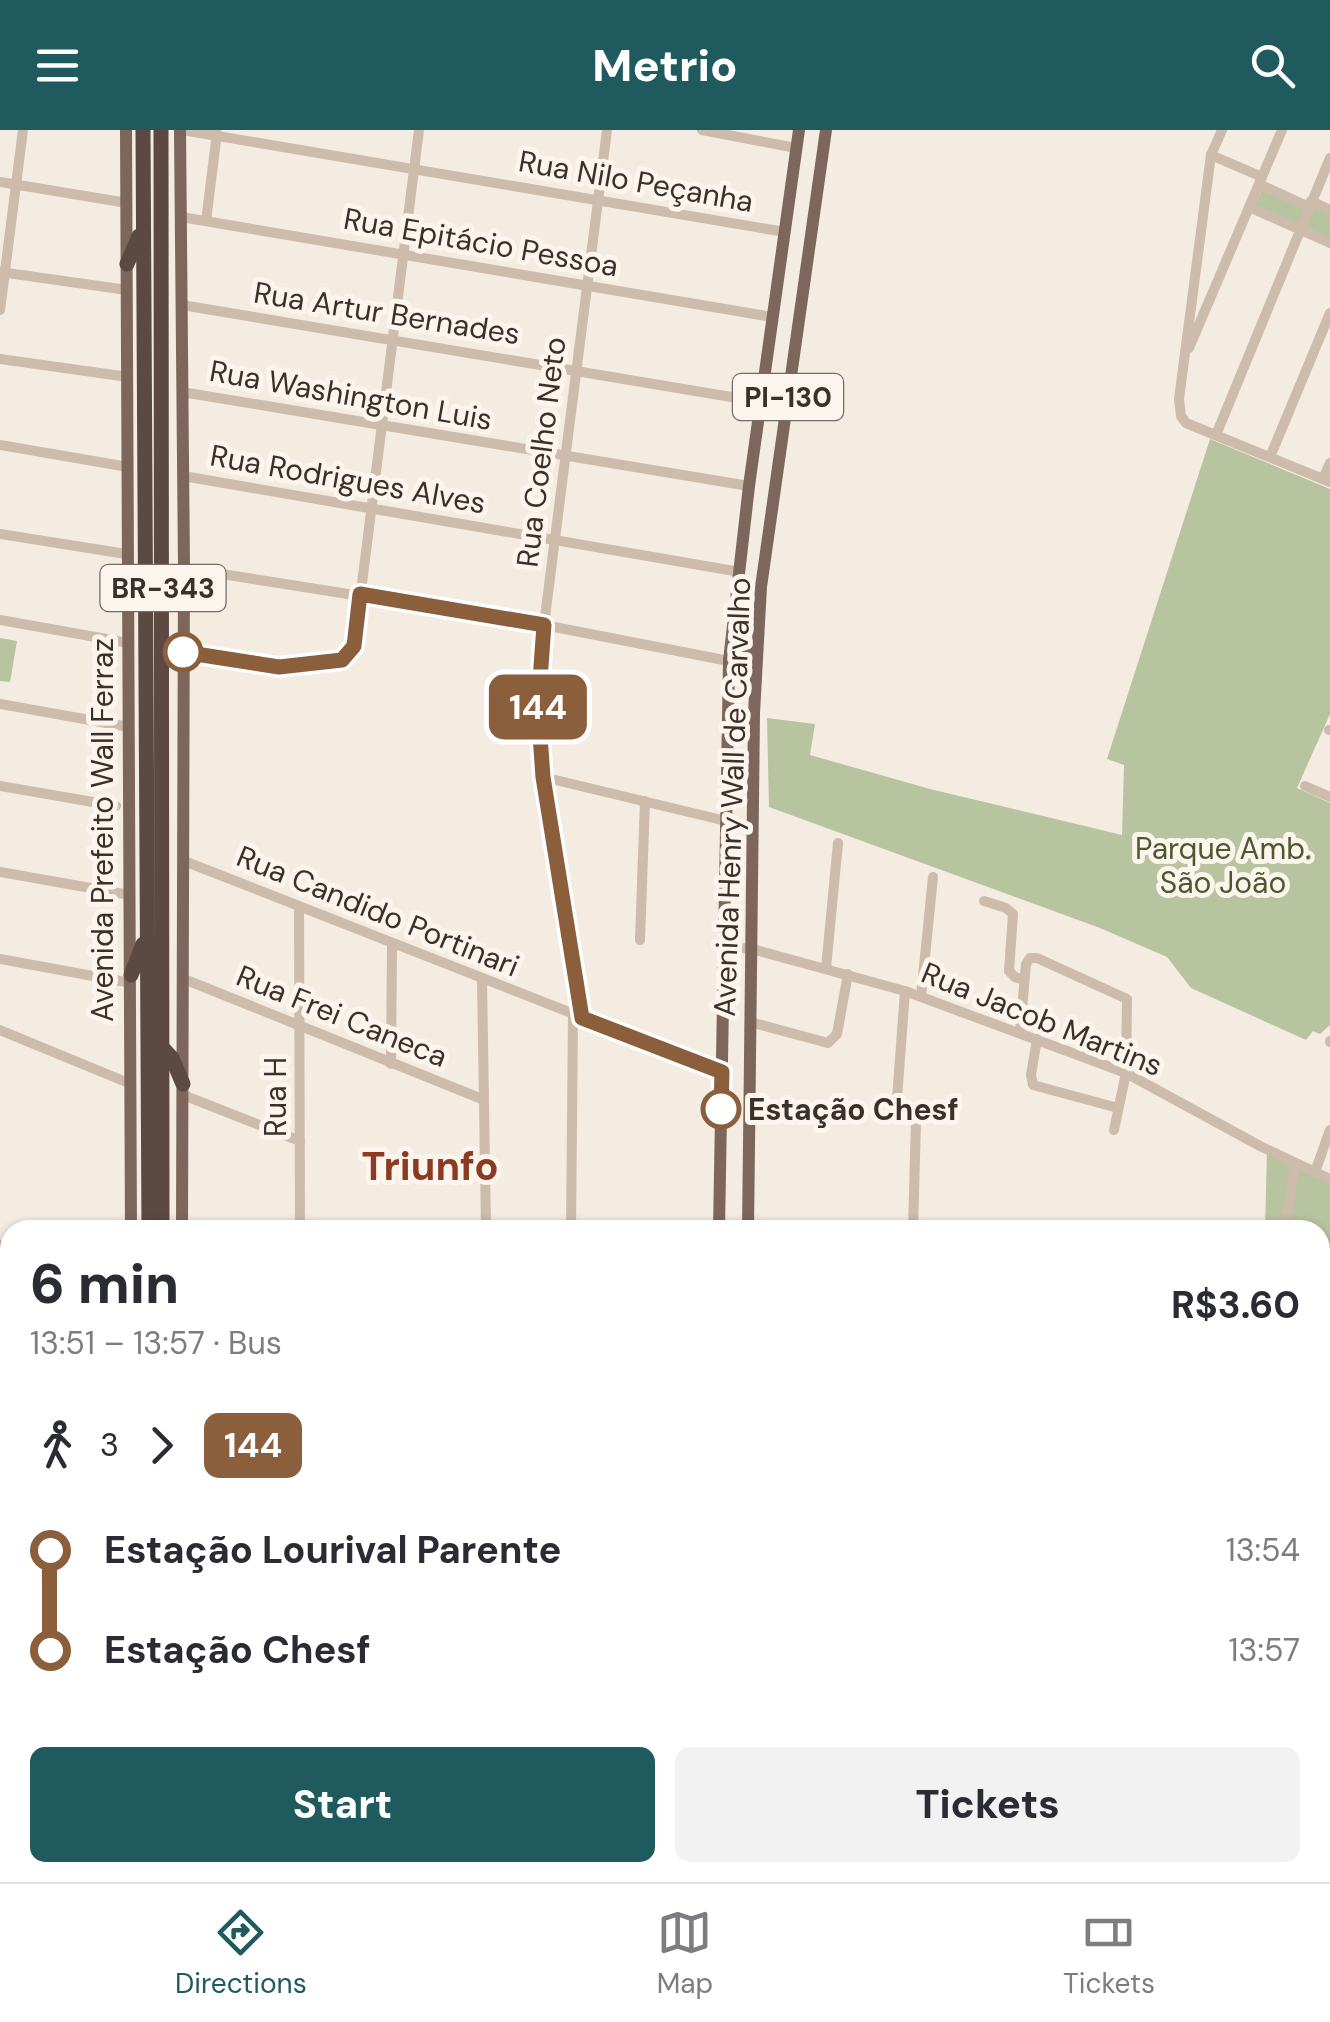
<!DOCTYPE html>
<meta charset="utf-8">
<style>
:root{--surface:#fff;--page:#f2f2f3;--text:#2b2b33;--muted:#7c7c81;--line:#e1e1e2;--accent:#1f5a5e}
body{margin:0;font-family:"DM Sans",sans-serif;background:var(--page);color:var(--text);height:100vh;display:flex;flex-direction:column;font-size:38px;white-space:nowrap}
*{box-sizing:border-box;margin:0}
p{font-size:32px;color:var(--muted)}
.icon{flex:none;width:55px;height:55px;fill:none;stroke:currentColor;stroke-width:2;stroke-linecap:round;stroke-linejoin:round}
.map{position:relative;flex:1;overflow:hidden}
.details{position:absolute;left:0px;top:1090px;width:1330px;height:662px;display:flex;flex-direction:column;background:var(--surface);border-radius:30px 30px 0 0;box-shadow:0 2px 8px #0004}
.details>*{flex:none}
.badge{padding:0 20px;border-radius:15px;font-size:35px;line-height:65px}
.map>.badge{position:absolute;translate:-50% -50%;box-shadow:0 0 0 5px #fff}
.legs{display:flex;align-items:center;gap:15px;height:110px;padding:0 30px;font-size:32px}
.legs p{margin-inline-start:auto}
.overview{display:flex;align-items:center;justify-content:space-between;height:170px;padding:0 30px}
h1{font-size:55px;font-weight:800;line-height:75px}
.button{display:flex;gap:20px;margin-top:auto;padding:20px 30px}
.button a{flex:1;height:115px;border-radius:15px;background:var(--accent);color:#fff;font-size:40px;font-weight:800;line-height:115px;text-align:center}
.button a+a{background:var(--page);color:var(--text)}
ul{padding:0 30px;list-style:none}
li{display:flex;align-items:center;gap:35px;height:100px;font-size:38px}
li i{display:grid;place-items:center;width:15px;height:100%;margin:0 12px;background:currentColor}
li i::after{content:'';width:25px;height:25px;margin:-12px;border:8px solid;border-radius:50%;background:var(--surface)}
li p{margin-inline-start:auto}
li:first-child i{background:linear-gradient(#0000 50%,currentColor 0)}
li:last-child i{background:linear-gradient(currentColor 50%,#0000 0)}
header{display:flex;justify-content:space-between;align-items:center;height:130px;padding:0 30px;background:var(--accent);color:#fff;font-size:45px;font-weight:800}
.tabs{display:flex;justify-content:space-around;align-items:center;height:140px;border-top:2px solid var(--line);background:var(--surface);font-size:28px;color:var(--muted)}
.tabs a{display:grid;justify-items:center;gap:5px}
.tabs .active{color:var(--accent)}
.map>svg:first-child{display:block}
</style>
<header><svg class="icon" aria-label="menu" viewBox="0 0 24 24"><path d="M4 6h16M4 12h16M4 18h16"/></svg>Metrio<svg class="icon" aria-label="search" viewBox="0 0 24 24"><circle cx="10" cy="10" r="6"/><path d="M15 15l6 6"/></svg></header>
<div class="map">
<svg width="1330" height="1752" viewBox="0 0 1330 1752">
<rect width="100%" height="100%" fill="#f4ebe1"/>
<g fill="#b8c4a0">
<path d="M1263,58L1306,78L1298,95L1255,75Z"/>
<path d="M1314,76L1330,84V110L1304,99Z"/>
<path d="M1210,309L1330,359V584L1297,658L1330,673V895L1320,904L1313,901L1306,910L1191,858L1167,827L1100,798L769,677L767,588L815,594L810,625L930,659L1122,705L1124,635L1107,629Z"/>
<path d="M0,508L17,511L10,552L0,551Z"/>
<path d="M1267,1021L1330,1051V1230L1320,1227V1100H1265Z"/>
<path d="M1261,1742V1746L1206,1747V1752H972L970,1743Z"/>
</g>
<g fill="none" stroke-linecap="round" stroke-linejoin="round">
<g stroke="#cdbbac" stroke-width="10">
<path d="M182,0L785,102"/>
<path d="M702,0L796,18"/>
<path d="M1222,0L1211,25L1179,269L1181,286L1186,293L1330,352"/>
<path d="M1211,25L1262,47"/>
<path d="M0,52L127,73"/>
<path d="M1259,54L1309,77"/>
<path d="M1311,71L1330,80"/>
<path d="M1249,77L1330,113"/>
<path d="M181,87L772,187"/>
<path d="M206,91L217,3"/>
<path d="M0,142L127,160"/>
<path d="M182,175L761,272"/>
<path d="M0,180L23,0"/>
<path d="M1189,218L1282,0"/>
<path d="M0,229L128,247"/>
<path d="M182,262L749,356"/>
<path d="M1216,305L1330,28"/>
<path d="M0,315L128,337"/>
<path d="M1270,327L1330,183"/>
<path d="M183,346L740,442"/>
<path d="M1323,349L1330,333"/>
<path d="M0,404L126,424"/>
<path d="M184,438L544,495L729,531"/>
<path d="M0,490L129,513"/>
<path d="M183,522L279,537L342,530L354,517L419,0"/>
<path d="M0,574L129,597"/>
<path d="M1329,600H1330"/>
<path d="M543,647L726,691"/>
<path d="M0,656L116,676"/>
<path d="M1305,656L1330,667"/>
<path d="M184,731L722,942"/>
<path d="M0,742L130,765"/>
<path d="M984,771L1006,778L1013,784L1009,841L1015,847L1024,850"/>
<path d="M299,777L300,1097"/>
<path d="M640,810L645,671"/>
<path d="M723,825L741,818L752,819L905,861L1126,943L1260,1016L1330,1049"/>
<path d="M0,829L131,853"/>
<path d="M826,838L838,713"/>
<path d="M184,849L482,969"/>
<path d="M482,849L486,1098"/>
<path d="M921,866L933,747"/>
<path d="M582,888L543,647L538,578L544,495L607,0"/>
<path d="M750,892L828,913L837,904L848,844"/>
<path d="M0,900L131,954"/>
<path d="M1020,902L1026,834L1030,828H1037L1127,869L1126,943L1114,1000"/>
<path d="M1037,909L1031,945L1033,955L1118,978"/>
<path d="M1330,912V911"/>
<path d="M391,934L392,815"/>
<path d="M183,965L300,1011"/>
<path d="M897,969L905,861"/>
<path d="M1315,1042L1330,1000"/>
<path d="M182,1099L300,1097L563,1100"/>
<path d="M571,1100L573,884"/>
<path d="M913,1100L916,991"/>
<path d="M1285,1100L1295,1033"/>
<path d="M0,1115L10,1118"/>
<path d="M1320,1229L1330,1231"/>
<path d="M1320,1280H1330"/>
<path d="M242,1742L396,1752"/>
<path d="M856,1742L858,1752"/>
<path d="M961,1742L964,1752"/>
<path d="M1100,1742L1104,1752"/>
<path d="M1264,1742V1752"/>
<path d="M453,1752L457,1742"/>
<path d="M613,1752L614,1742"/>
</g>
<g stroke="#7d675c" stroke-width="12">
<path d="M126,0L131,1100"/>
<path d="M180,0L184,438L182,1100"/>
<path d="M729,531L740,528L757,515"/>
<path d="M719,1100L729,531L749,356L799,0"/>
<path d="M748,1100L754,583L761,457L826,0"/>
<path d="M1320,1530H1330"/>
<path d="M154,1742V1752"/>
<path d="M167,1742V1752"/>
<path d="M728,1742L730,1752"/>
<path d="M742,1742L744,1752"/>
</g>
<g stroke="#5c4a42" stroke-width="15">
<path d="M143,0L149,1100"/>
<path d="M161,0L162,1100"/>
<path d="M127,134L139,106"/>
<path d="M131,845L143,814"/>
<path d="M161,916L172,928L183,954"/>
<path d="M1320,1466H1330"/>
<path d="M1320,1500H1330"/>
<path d="M0,1514L10,1513"/>
</g>
</g>
<g fill="none" stroke-linecap="round" stroke-linejoin="round">
<g stroke="#fff" stroke-width="22">
<path id="line-1" d="M183,522L279,537L342,530L354,516L360,464L544,495L538,578L543,647L582,888L722,942L721,979"/>
</g>
<use href="#line-1" stroke="#8b5e3c" stroke-width="15"/>
</g>
<g fill="#fff" stroke="#8b5e3c" stroke-width="5">
<circle cx="183" cy="522" r="18"/>
<circle cx="721" cy="979" r="18"/>
</g>
<g text-anchor="middle" dominant-baseline="central" stroke-width="10" stroke-linejoin="round" paint-order="stroke">
<g fill="#fbf5ee" stroke="#756b66" stroke-width="2.5">
<rect x="733" y="244" width="110" height="46" rx="8"/>
<rect x="100.5" y="435" width="125" height="46" rx="8"/>
</g>
<g font-size="28" font-weight="bold" fill="#3b302b">
<text x="788" y="267">PI-130</text>
<text x="163" y="458">BR-343</text>
</g>
<g font-size="30" fill="#3b302b" stroke="#fbf5ee">
<text transform="translate(636 51) rotate(10)">Rua Nilo Peçanha</text>
<text transform="translate(481 112) rotate(10)">Rua Epitácio Pessoa</text>
<text transform="translate(387 183) rotate(9)">Rua Artur Bernades</text>
<text transform="translate(351 265) rotate(10)">Rua Washington Luis</text>
<text transform="translate(541 322) rotate(-83)">Rua Coelho Neto</text>
<text transform="translate(348 349) rotate(10)">Rua Rodrigues Alves</text>
<text transform="translate(732 667) rotate(-88)">Avenida Henry Wall de Carvalho</text>
<text transform="translate(102 700) rotate(-90)">Avenida Prefeito Wall Ferraz</text>
<text transform="translate(378 781) rotate(22)">Rua Candido Portinari</text>
<text transform="translate(342 886) rotate(22)">Rua Frei Caneca</text>
<text transform="translate(1042 889) rotate(22)">Rua Jacob Martins</text>
<text transform="translate(275 967) rotate(-90)">Rua H</text>
</g>
<g font-size="30" fill="#4a5a2e" stroke="#fbf5ee">
<text x="1223" y="718">Parque Amb.<tspan x="1223" dy="34">São João</tspan></text>
</g>
<g font-size="30" font-weight="bold" fill="#3b302b" stroke="#fbf5ee" text-anchor="start">
<text x="748" y="979">Estação Chesf</text>
</g>
<g font-size="40" font-weight="bold" fill="#8c3b22" stroke="#fbf5ee">
<text x="430" y="1036">Triunfo</text>
</g>
</g>
</svg>
<b class="badge" style="left:538px;top:577px;background:#8b5e3c;color:#fff">144</b>
<section class="details">
<div class="overview"><div><h1>6 min</h1><p>13:51 – 13:57 · Bus</p></div><b>R$3.60</b></div>
<div class="legs"><svg class="icon" aria-label="walk" viewBox="0 0 24 24"><circle cx="13" cy="4" r="2"/><path d="M13 8l-2 6 4 7M11 14l-3 7M7 12l3-4h3l4 4"/></svg>3<svg class="icon" aria-label="forward" viewBox="0 0 24 24"><path d="M9 5l7 7-7 7"/></svg><b class="badge" style="background:#8b5e3c;color:#fff">144</b></div>
<ul>
<li><i style="color:#8b5e3c"></i><b>Estação Lourival Parente</b><p>13:54</p></li>
<li><i style="color:#8b5e3c"></i><b>Estação Chesf</b><p>13:57</p></li>
</ul>
<div class="button"><a>Start</a><a>Tickets</a></div>
</section>
</div>
<nav class="tabs">
<a class="active"><svg class="icon" aria-label="directions" viewBox="0 0 24 24"><path d="M12 3l9 9-9 9-9-9zM9 14v-3h6M13 9l2 2-2 2"/></svg>Directions</a>
<a><svg class="icon" aria-label="map" viewBox="0 0 24 24"><path d="M3 6l6-2 6 2 6-2v14l-6 2-6-2-6 2zM9 4v14M15 6v14"/></svg>Map</a>
<a><svg class="icon" aria-label="tickets" viewBox="0 0 24 24"><path d="M3 7h18v10H3zM15 7v10"/></svg>Tickets</a>
</nav>
